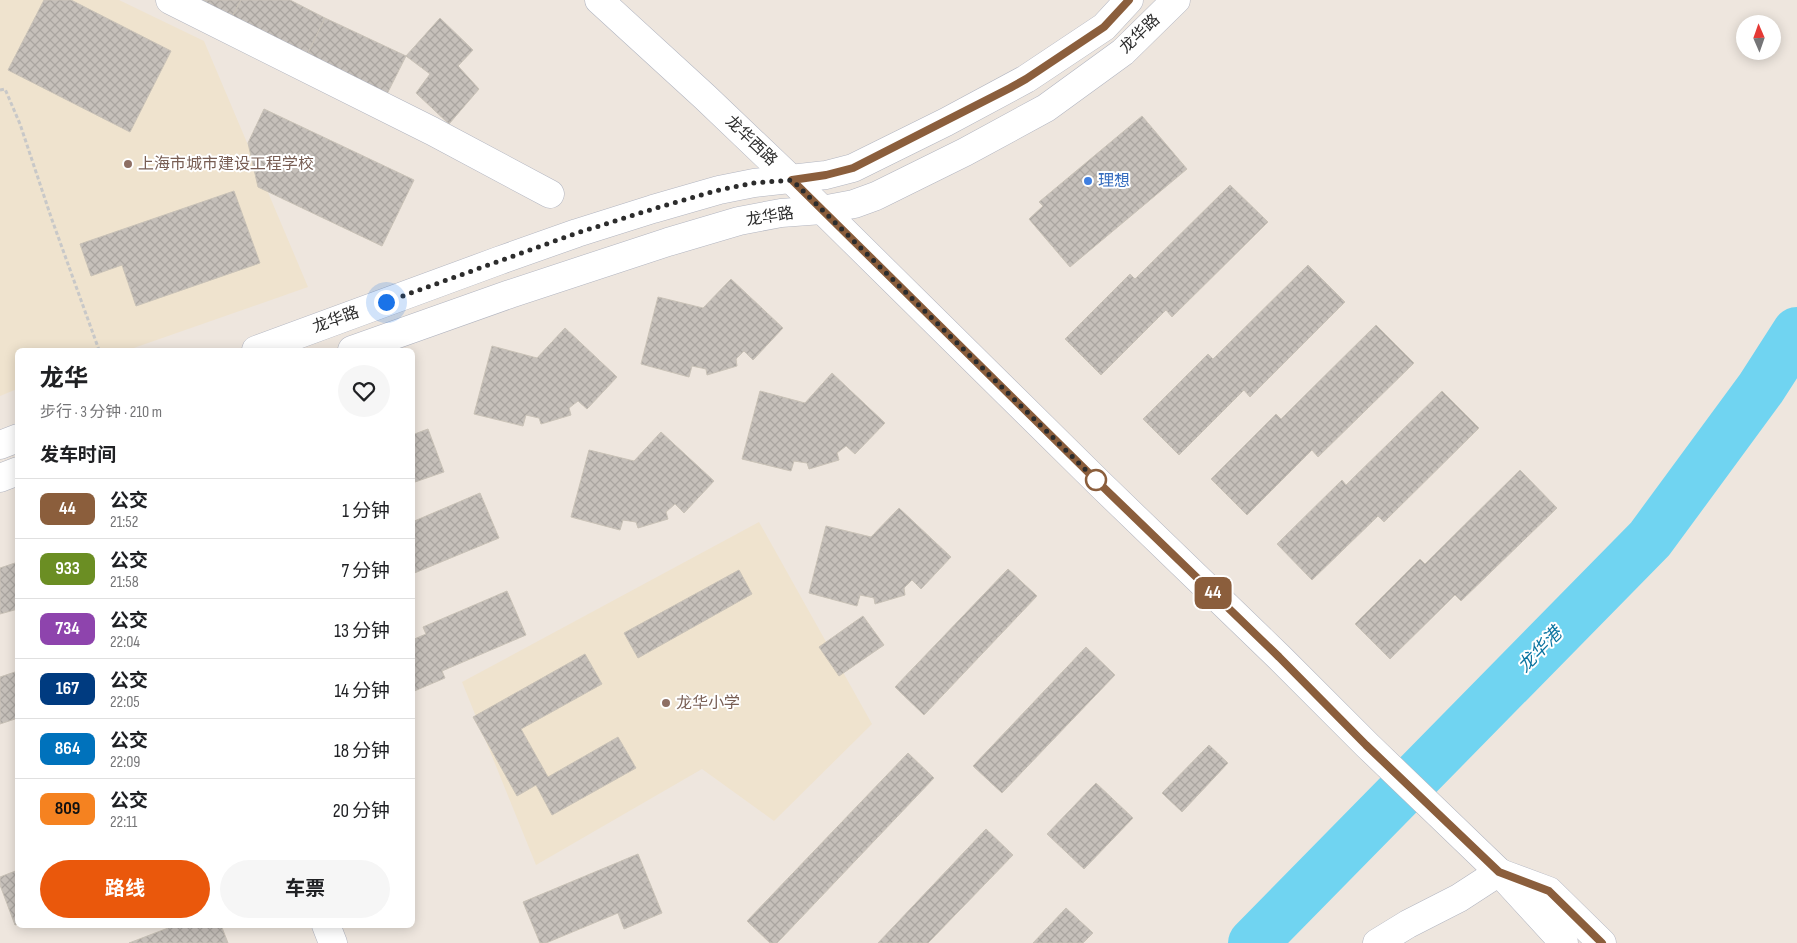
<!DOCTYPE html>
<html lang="zh">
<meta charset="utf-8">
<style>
:root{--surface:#fff;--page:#f6f6f6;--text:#202124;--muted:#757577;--line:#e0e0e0;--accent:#ea580c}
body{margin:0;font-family:"Sofia Sans Condensed","Noto Sans SC",sans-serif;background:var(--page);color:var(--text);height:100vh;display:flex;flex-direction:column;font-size:19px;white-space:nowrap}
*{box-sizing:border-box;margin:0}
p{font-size:16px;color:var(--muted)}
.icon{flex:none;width:28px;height:28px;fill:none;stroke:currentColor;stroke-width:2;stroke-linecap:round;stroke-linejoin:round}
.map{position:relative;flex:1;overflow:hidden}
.side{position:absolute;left:15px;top:348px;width:400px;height:580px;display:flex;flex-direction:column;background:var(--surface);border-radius:8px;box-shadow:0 2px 12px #0003}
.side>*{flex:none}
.badge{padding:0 10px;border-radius:8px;font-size:18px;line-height:32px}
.needle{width:32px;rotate:358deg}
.fabs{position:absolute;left:1736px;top:15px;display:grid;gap:10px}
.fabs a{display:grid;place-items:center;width:45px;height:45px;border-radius:50%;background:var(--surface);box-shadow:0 2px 12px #0003;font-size:25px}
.you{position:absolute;width:25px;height:25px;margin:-12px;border:4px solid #fff;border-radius:50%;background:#1a73e8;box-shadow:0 0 0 8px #1a73e833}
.map>.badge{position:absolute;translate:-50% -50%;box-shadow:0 0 0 2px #fff}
h2{padding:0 25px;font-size:19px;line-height:45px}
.round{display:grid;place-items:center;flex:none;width:52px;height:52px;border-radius:26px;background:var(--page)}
.summary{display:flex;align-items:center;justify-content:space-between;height:85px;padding:0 25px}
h1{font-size:24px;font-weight:700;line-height:38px}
.cta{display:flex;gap:10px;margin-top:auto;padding:10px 25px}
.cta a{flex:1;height:58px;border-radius:30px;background:var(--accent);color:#fff;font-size:20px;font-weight:700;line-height:58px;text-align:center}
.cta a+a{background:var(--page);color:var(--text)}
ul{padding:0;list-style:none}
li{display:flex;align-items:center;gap:15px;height:60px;padding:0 25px;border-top:1px solid var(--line)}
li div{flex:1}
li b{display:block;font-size:19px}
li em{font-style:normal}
li .badge{min-width:55px;font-weight:700;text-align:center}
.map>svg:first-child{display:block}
</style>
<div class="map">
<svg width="1797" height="943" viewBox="0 0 1797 943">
<defs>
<pattern id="building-cross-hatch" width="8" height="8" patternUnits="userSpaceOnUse" patternTransform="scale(1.25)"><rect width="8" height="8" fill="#c6c0ba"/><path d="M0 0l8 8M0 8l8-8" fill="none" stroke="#aaa5a0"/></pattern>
</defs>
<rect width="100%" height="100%" fill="#eee6de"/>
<g fill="#efe3ce">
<path d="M0,0H119L204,41L308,287L128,350H18L17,389L0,396Z"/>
<path d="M759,522L872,724L774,821L702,769L536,865L462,682Z"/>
</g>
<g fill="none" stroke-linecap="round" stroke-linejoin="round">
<path stroke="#70d4f1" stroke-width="50" d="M1253,943L1650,539L1761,388L1797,332"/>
</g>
<g fill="url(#building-cross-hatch)" stroke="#c9c2b7">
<path d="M44,0H71L171,51L130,132L8,70Z"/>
<path d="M180,0H241L228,25Z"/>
<path d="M241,0H290L325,18L304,61L228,25Z"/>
<path d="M325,18L406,56L384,100L304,61Z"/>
<path d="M440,18L473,50L458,66L479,89L449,124L416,93L430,74L406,56Z"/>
<path d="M264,109L414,180L382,246L258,187L248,143Z"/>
<path d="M1142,116L1187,169L1070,267L1029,219L1043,206L1039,202Z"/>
<path d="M1230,185L1268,222L1172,317L1166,310L1101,375L1065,339L1130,274L1135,279Z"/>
<path d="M234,191L260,263L136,306L122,265L91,276L80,244Z"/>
<path d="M1308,265L1345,302L1250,397L1244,390L1179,455L1143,419L1208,354L1213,359Z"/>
<path d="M731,279L783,328L753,360L744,351L736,359L737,366L707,375L706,369L692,366L689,377L641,364L658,297L703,308Z"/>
<path d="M1376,325L1414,363L1318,457L1312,450L1247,515L1211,479L1276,414L1281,419Z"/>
<path d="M565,328L617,377L587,409L578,401L569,408L571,415L541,424L539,418L526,415L523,426L474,414L492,346L537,358Z"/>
<path d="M832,373L885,423L855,454L846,446L837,453L839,460L809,469L807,463L794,461L791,471L742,459L760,391L805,403Z"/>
<path d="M1442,391L1479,428L1384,522L1378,516L1312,580L1277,544L1342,480L1346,485Z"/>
<path d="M428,429L444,472L412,483V435Z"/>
<path d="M661,432L714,481L684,513L675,504L666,512L668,519L638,528L636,522L623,520L620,530L571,517L589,450L634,461Z"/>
<path d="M1520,470L1557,508L1461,601L1455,595L1390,659L1355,624L1420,559L1425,564Z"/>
<path d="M480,493L499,538L412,574V522Z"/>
<path d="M899,508L951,557L921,589L912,580L904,588L905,595L875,604L874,598L860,595L857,606L809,593L826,526L871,537Z"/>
<path d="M18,562V609L0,614V568Z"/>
<path d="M1008,569L1037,596L924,715L895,687Z"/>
<path d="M739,570L752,594L638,658L624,633Z"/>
<path d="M507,591L526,635L442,671L445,678L412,692V640L426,634L423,627Z"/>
<path d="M863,616L884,645L839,676L819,647Z"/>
<path d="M1086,647L1115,675L1002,793L973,766Z"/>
<path d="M585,654L602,684L521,729L548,777L618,737L636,768L552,815L536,785L517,796L473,717Z"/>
<path d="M18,671V718L0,724V677Z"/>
<path d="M1209,745L1228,763L1182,812L1162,793Z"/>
<path d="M908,753L934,778L777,943H770L747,921Z"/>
<path d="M1096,783L1133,818L1084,869L1047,834Z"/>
<path d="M986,829L1013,855L928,943H878Z"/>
<path d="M638,854L662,913L624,929L618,913L546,943H540L523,902Z"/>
<path d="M18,870V924L15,925L0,885V877Z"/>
<path d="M1066,908L1093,933L1083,943H1033Z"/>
<path d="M176,925H221L228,943H129Z"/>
</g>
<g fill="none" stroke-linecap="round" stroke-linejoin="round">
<g stroke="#b2b5c0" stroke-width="29">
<g id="street">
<path d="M170,0L432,131L550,194"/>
<path d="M326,925L333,943"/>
<path d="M1377,943L1408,924L1459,898L1499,872"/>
</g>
</g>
<g stroke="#b2b5c0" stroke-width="29">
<g id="secondary">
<path d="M599,0L705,97L792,180L1100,484L1279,657L1367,745L1499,872L1564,943"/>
<path d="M256,350L498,261L577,233L653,209L719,190L754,183L826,175L853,168L946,122L1026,79L1104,27L1129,0"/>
<path d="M352,350L510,294L668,242L739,221L781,213L822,210L854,204L876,196L965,152L1046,108L1123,52L1176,0"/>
<path d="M0,445L18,438"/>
<path d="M0,478L18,471"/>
<path d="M1503,874L1549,891L1602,943"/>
</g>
</g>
<path stroke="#c8c8c8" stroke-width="3" stroke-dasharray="4 2.5" stroke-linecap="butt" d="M0,90L5,89L20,124L51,217L99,350"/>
<use href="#street" stroke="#fff" stroke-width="28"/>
<use href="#secondary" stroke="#fff" stroke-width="28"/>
</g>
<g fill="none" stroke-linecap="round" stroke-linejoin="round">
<g stroke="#fff" stroke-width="11">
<path id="line" d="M1129,0L1104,27L1026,79L1010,88L853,168L826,175L792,180L1100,484L1279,657L1366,745L1499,872L1549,891L1602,943"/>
</g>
<use href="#line" stroke="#8b5e3c" stroke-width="8"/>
<path stroke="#2c2c2c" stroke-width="5" stroke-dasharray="0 9" d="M386,302L577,233L653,209L719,190L754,183L792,180L1100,484L1096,480"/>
</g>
<g fill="#8d6e63" stroke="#fff" stroke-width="2">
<circle cx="128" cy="164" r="5"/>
<circle cx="666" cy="703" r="5"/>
</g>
<circle fill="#3f7fe0" stroke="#fff" stroke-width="2" cx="1088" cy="181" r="5"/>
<circle fill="#fff" stroke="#8b5e3c" stroke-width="2.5" cx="1096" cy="480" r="10"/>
<g text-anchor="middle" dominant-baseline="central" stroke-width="4" stroke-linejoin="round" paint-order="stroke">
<g font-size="16" fill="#2c2c2c" stroke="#fff">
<text transform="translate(1140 34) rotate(-44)">龙华路</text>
<text transform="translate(751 141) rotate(44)">龙华西路</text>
<text transform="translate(770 217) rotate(-9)">龙华路</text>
<text transform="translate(336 320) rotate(-20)">龙华路</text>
</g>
<g font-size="16" fill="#785e54" stroke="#fff" text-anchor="start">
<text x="138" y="164">上海市城市建设工程学校</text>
<text x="676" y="703">龙华小学</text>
</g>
<g font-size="16" fill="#366cbe" stroke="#fff" text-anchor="start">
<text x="1098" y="181">理想</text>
</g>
<g font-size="18" font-style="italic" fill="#0b74a0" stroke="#fff">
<text transform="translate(1540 650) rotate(-46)">龙华港</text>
</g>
</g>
</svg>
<div class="fabs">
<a><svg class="needle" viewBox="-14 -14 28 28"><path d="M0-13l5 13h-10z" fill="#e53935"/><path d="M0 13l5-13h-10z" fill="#757577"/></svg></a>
</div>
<div class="you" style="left:386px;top:302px"></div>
<b class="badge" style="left:1213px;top:593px;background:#8b5e3c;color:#fff">44</b>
<section class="side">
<div class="summary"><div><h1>龙华</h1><p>步行 · 3 分钟 · 210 m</p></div><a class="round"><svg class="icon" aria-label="heart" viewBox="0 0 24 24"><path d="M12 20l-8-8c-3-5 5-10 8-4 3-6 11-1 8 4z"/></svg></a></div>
<h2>发车时间</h2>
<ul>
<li><span class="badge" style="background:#8b5e3c;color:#fff">44</span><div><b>公交</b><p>21:52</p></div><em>1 分钟</em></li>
<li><span class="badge" style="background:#6b8e23;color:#fff">933</span><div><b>公交</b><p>21:58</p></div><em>7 分钟</em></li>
<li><span class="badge" style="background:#8e44ad;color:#fff">734</span><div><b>公交</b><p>22:04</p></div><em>13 分钟</em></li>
<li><span class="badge" style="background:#003b80;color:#fff">167</span><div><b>公交</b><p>22:05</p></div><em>14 分钟</em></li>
<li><span class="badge" style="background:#0072bc;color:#fff">864</span><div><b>公交</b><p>22:09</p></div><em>18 分钟</em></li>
<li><span class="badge" style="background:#f58220;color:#111">809</span><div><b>公交</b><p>22:11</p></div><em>20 分钟</em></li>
</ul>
<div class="cta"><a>路线</a><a>车票</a></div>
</section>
</div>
